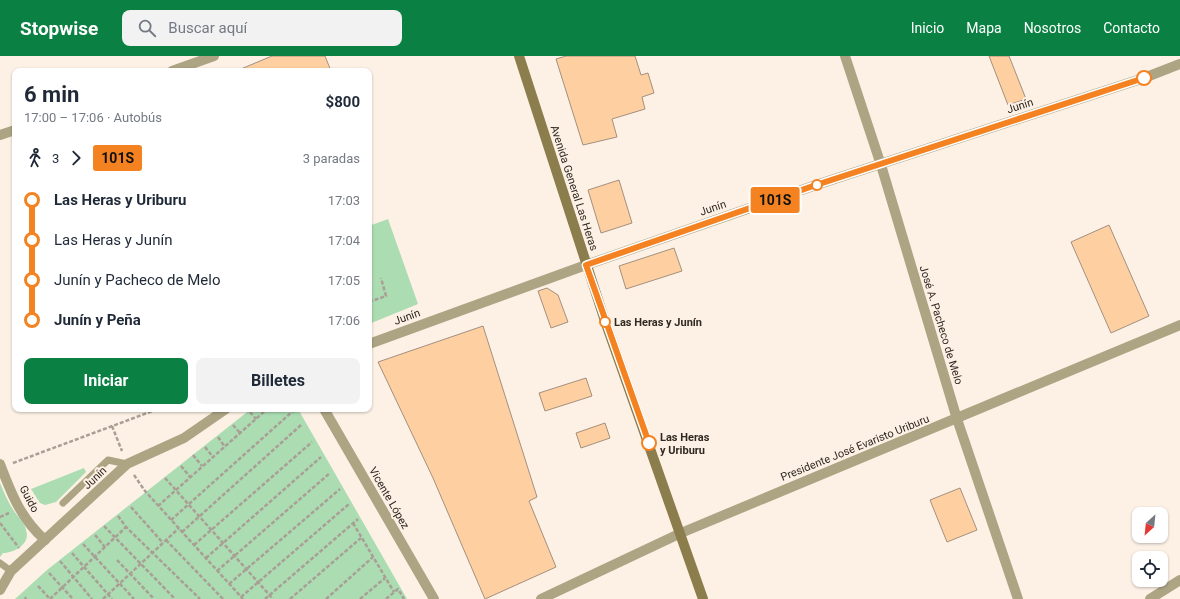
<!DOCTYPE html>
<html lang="es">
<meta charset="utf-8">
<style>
:root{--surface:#fff;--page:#f2f2f3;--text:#1f2937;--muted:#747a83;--accent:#0b8043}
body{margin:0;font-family:Roboto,sans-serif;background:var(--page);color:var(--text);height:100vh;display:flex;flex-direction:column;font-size:15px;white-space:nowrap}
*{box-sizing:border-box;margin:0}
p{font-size:13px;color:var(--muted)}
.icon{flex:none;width:22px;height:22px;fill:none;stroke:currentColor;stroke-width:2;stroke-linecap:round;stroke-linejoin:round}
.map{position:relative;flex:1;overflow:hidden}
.details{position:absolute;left:12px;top:12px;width:360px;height:344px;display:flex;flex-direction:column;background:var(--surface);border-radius:8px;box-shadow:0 1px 3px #0004}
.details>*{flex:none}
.badge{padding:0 8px;border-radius:3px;font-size:14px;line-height:26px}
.needle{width:26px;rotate:207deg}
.tools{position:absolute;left:1132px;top:451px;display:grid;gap:8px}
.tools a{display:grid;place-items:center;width:36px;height:36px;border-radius:8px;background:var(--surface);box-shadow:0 1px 3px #0004;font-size:20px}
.map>.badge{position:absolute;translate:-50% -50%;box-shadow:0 0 0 2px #fff}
.legs{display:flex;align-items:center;gap:6px;height:44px;padding:0 12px;font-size:13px}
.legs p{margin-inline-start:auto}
.summary{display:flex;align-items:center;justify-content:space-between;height:68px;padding:0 12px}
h1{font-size:22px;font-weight:700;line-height:30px}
.button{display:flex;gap:8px;margin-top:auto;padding:8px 12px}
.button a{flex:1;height:46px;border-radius:8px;background:var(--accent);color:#fff;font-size:16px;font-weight:700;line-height:46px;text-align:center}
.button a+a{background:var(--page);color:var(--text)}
ul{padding:0 12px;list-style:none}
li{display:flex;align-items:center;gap:14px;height:40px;font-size:15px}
li i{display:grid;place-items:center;width:6px;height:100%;margin:0 5px;background:currentColor}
li i::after{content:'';width:10px;height:10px;margin:-5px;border:3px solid;border-radius:50%;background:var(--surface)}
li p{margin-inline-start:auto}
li:first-child i{background:linear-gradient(#0000 50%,currentColor 0)}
li:last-child i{background:linear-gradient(currentColor 50%,#0000 0)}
header{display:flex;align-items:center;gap:24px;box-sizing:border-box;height:56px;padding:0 20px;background:var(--accent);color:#fff}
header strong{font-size:19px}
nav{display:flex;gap:22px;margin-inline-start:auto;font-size:14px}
.search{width:280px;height:36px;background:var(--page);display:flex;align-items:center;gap:10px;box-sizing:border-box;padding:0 14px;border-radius:8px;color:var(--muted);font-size:15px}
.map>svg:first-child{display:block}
</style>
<header>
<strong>Stopwise</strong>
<div class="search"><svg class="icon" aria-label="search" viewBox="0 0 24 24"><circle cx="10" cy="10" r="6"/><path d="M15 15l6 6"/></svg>Buscar aquí</div>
<nav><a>Inicio</a><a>Mapa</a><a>Nosotros</a><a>Contacto</a></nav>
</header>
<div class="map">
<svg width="1180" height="543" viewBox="0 0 1180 543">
<rect width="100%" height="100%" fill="#fdf1e5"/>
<g fill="#abdcb2">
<path d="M388,163L418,248L369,268V170Z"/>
<path d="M251,353H298L407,543H15L47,514Z"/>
<path d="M84,412L86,416L56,446L45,449L40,447L31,433Z"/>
<path d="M0,427C4,437 8,446 14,455C18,461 25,467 26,474C31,488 14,497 3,497L0,501Z"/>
</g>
<g fill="#fecfa1" stroke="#a3907f">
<path d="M272,0H325L331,15H236Z"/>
<path d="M566,0H635L641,19L648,17L654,37L642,41L645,53L612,63L617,81L583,89L556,3Z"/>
<path d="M989,0H1009L1026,43L1008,49Z"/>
<path d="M619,124L632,167L601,177L588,134Z"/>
<path d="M1109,169L1149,260L1111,277L1071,186Z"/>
<path d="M674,192L682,215L626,233L619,210Z"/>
<path d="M547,232L558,239L568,266L551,272L538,235Z"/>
<path d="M483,270L537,441L529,445L556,511L485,543L433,422L378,306Z"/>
<path d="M586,322L592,340L545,355L539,337Z"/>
<path d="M605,367L610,382L581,392L576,377Z"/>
<path d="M960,432L977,474L947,486L930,444Z"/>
</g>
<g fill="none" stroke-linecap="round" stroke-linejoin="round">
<g stroke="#a99f95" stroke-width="2.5" stroke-dasharray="4 2" stroke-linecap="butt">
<path d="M369,246L386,240L381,222"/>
<path d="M250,356L256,363"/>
<path d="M233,369L240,377"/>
<path d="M112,370L122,395"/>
<path d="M218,381L225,391"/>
<path d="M205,391L213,401"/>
<path d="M193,399L202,410"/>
<path d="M13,407L158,353"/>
<path d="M181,410L190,421"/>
<path d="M134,419L145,435L243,543"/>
<path d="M165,422L273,543"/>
<path d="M158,450L267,353"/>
<path d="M131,451L163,487"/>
<path d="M118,460L126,471L200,543"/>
<path d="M0,461L9,457"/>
<path d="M171,464L293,355L292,353"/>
<path d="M0,467L19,492"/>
<path d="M353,467L394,536"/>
<path d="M104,470L175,543"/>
<path d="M182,476L301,369"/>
<path d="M95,479L105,491"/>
<path d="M166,484L223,543"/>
<path d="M83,488L134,543"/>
<path d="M194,489L312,386"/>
<path d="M72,497L112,543"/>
<path d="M206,502L321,401"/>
<path d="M117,504L154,543"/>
<path d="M60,505L92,543"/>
<path d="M217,515L330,417"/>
<path d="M49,517L73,543"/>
<path d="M229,528L340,433"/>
<path d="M38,530L50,543"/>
<path d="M25,541L26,543"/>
<path d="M241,541L349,448"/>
<path d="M50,543L126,471"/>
<path d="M103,543L179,472"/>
<path d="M265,543L358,463"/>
<path d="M290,543L361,482"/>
<path d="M326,543L373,501"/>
<path d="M360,543L385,522"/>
<path d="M386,543L398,533L404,543"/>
</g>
<g stroke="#ada484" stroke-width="7">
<path d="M63,447L108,404L127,408"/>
<path d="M0,507L11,515"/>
</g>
<g stroke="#ada484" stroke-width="10">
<path d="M845,0L881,109L957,363L1018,543"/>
<path d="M172,15L214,0"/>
<path d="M0,79L15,74"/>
<path d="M369,288L586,209L816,129L1144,22L1180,8"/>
<path d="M324,353L434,543"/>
<path d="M0,408C11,437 21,463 45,484"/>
<path d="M0,534L11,515L127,408L184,382L226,353"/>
<path d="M541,543L681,477L1180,269"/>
<path d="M1150,543L1180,524"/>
</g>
<path stroke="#8c7d4d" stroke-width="10" d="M519,0L604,262L703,543"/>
</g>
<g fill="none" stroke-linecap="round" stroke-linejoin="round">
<g stroke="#fff" stroke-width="9">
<path id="line-1" d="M649,387L586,209L816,129L1144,22"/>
</g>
<use href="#line-1" stroke="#f58220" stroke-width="6"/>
</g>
<g fill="#fff" stroke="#f58220" stroke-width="2">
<circle cx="1144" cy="22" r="7"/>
<circle cx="817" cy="129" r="5"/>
<circle cx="605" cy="266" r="5"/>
<circle cx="649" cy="387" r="7"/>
</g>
<g text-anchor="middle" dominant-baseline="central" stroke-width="4" stroke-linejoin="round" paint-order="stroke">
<g font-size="11" fill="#302922" stroke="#fdf1e5">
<text transform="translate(1020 50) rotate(-18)">Junín</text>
<text transform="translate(574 132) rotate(72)">Avenida General Las Heras</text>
<text transform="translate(713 152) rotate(-19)">Junín</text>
<text transform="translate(407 261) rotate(-20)">Junín</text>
<text transform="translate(941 269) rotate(73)">José A. Pacheco de Melo</text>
<text transform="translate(855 392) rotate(-22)">Presidente José Evaristo Uriburu</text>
<text transform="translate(95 422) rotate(-43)">Junín</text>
<text transform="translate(389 442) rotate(60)">Vicente López</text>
<text transform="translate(29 443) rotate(62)">Guido</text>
</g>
<g font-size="11" font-weight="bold" fill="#302922" stroke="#fdf1e5" text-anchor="start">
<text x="614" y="266">Las Heras y Junín</text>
<text x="660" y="381">Las Heras<tspan x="660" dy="13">y Uriburu</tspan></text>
</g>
</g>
</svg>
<div class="tools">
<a><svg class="needle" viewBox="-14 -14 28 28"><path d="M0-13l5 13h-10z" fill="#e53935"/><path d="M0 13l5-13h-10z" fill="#747a83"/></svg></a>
<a><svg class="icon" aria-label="locate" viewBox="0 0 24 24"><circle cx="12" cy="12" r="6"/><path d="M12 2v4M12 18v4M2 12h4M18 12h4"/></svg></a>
</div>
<b class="badge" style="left:775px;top:144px;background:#f58220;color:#111">101S</b>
<section class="details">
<div class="summary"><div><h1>6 min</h1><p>17:00 – 17:06 · Autobús</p></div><b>$800</b></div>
<div class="legs"><svg class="icon" aria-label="walk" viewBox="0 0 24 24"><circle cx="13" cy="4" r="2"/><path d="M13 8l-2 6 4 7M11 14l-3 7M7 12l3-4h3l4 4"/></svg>3<svg class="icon" aria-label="forward" viewBox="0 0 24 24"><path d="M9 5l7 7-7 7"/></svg><b class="badge" style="background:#f58220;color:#111">101S</b><p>3 paradas</p></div>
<ul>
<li><i style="color:#f58220"></i><b>Las Heras y Uriburu</b><p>17:03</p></li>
<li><i style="color:#f58220"></i><span>Las Heras y Junín</span><p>17:04</p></li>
<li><i style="color:#f58220"></i><span>Junín y Pacheco de Melo</span><p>17:05</p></li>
<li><i style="color:#f58220"></i><b>Junín y Peña</b><p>17:06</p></li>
</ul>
<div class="button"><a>Iniciar</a><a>Billetes</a></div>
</section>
</div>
